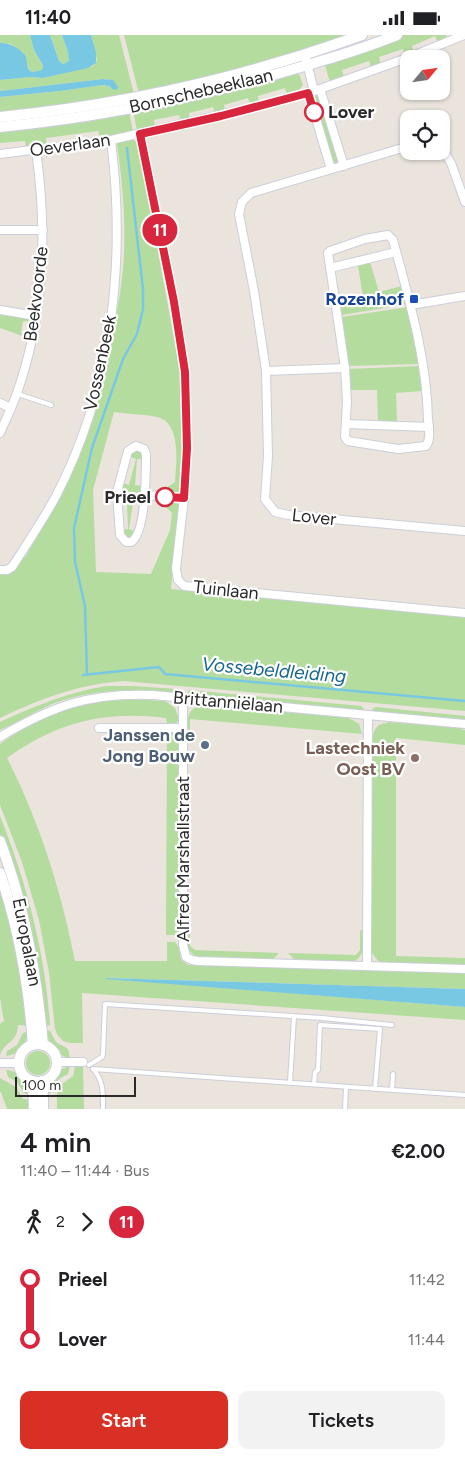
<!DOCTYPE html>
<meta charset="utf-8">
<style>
:root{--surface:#fff;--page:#f2f2f2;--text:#202124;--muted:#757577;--accent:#d93025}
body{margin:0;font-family:Figtree,sans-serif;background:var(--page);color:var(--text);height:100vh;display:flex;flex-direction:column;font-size:19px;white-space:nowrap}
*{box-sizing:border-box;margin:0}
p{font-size:16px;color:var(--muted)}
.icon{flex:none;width:28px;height:28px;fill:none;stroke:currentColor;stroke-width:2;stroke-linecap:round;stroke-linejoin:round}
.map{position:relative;height:1074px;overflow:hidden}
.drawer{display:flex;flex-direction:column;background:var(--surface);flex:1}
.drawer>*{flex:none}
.badge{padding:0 10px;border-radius:16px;font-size:18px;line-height:32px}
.needle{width:32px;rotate:61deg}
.controls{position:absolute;left:400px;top:15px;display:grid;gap:10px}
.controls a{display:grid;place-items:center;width:50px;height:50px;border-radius:10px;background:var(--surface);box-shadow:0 1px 4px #0004;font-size:25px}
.scale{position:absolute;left:15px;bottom:12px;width:121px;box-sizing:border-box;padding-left:5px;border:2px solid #2a2a2a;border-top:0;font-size:14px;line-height:18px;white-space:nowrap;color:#2a2a2a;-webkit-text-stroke:4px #fff;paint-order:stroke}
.map>.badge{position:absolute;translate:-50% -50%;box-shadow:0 0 0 2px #fff}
.legs{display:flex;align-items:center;gap:8px;height:55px;padding:0 20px;font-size:16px}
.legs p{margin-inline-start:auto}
.head{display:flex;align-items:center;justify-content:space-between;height:85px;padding:0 20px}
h1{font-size:28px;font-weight:600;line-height:38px}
.cta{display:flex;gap:10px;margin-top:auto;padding:10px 20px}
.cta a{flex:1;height:58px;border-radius:10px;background:var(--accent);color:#fff;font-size:20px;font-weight:600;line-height:58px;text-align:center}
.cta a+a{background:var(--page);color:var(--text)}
ul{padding:0 20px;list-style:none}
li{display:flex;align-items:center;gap:18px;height:60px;font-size:19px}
li i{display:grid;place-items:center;width:8px;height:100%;margin:0 6px;background:currentColor}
li i::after{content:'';width:12px;height:12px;margin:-6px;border:4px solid;border-radius:50%;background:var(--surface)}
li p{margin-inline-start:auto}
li:first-child i{background:linear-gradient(#0000 50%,currentColor 0)}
li:last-child i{background:linear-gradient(currentColor 50%,#0000 0)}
.status{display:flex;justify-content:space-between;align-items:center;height:35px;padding:0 25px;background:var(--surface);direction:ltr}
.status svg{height:14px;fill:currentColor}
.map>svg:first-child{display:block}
</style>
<div class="status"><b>11:40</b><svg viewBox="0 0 49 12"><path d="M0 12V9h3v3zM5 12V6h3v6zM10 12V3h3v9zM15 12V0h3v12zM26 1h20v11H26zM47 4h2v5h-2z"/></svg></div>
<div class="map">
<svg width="465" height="1074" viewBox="0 0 465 1074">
<rect width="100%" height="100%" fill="#eae4dd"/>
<g fill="#b4dc9e">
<path d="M0,0H30L34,15L43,32L42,35L33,37L30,36L23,18L11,9L0,8Z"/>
<path d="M50,0H62L68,17L69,26L63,29L59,26Z"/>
<path d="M91,0H119L134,59L0,79V62L60,56L103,50L109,51L112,54L108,44H103L0,56V45L31,42L43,43L93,31L97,25Z"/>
<path d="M124,0H357L304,17L139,59Z"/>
<path d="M401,0H446L447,4L438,8L435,1L412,11L414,18L405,21L403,14L379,22L381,29L371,33L369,26L342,35L344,42L330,47L324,27Z"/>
<path d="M296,37L299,39L303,50L298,56L287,60L285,53L258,61L259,68L250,70L248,63L224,70L225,77L215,79L213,72L189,78L190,85L181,87L179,80L154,85L155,92L137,96L133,75Z"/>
<path d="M315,59L320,63L339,124L336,129L331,126L312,64Z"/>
<path d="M129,76L133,97L100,102L98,96L46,103V110L26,113L25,106L0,108V94Z"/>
<path d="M130,103L138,108L180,336L183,409L182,455L176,458L162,456L175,447C176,428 182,388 157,382C143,379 128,379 114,377L93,455L96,537L151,539L170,495L172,478L160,466L175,467L180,470L181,476H178L171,554L465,581V676L123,646C79,649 40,664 0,683V538L22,521L25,522C61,465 87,406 106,341L103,340C110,313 116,286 120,258C128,209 124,157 117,109L120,105Z"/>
<path d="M370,227L379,257L402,251L407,269L342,280L340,266L363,262L358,231Z"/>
<path d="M408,272L419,329L348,331L342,282Z"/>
<path d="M0,278L29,284L31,287L23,286L21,298L29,300L28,303L0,293Z"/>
<path d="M420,331L422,356L396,358L397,389H378L377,355H350L348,334Z"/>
<path d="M136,415L142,418L143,424H137L135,450L141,451V458L122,456L123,448L129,450L136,424L131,422L132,418Z"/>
<path d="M121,459L141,461L139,469L133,468L129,494L134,496C133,501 131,504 125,503L122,495L128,494L127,468L121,467Z"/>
<path d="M107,651H132L178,654L179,657V658C136,654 94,653 52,669C34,677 18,687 0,695V687C35,671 68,657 107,651Z"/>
<path d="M189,655L361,671L364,674V676L187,659Z"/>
<path d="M128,664L165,666L175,673L179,685L175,689H167L166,683C105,675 57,687 7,723C40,788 61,855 75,926H167V907H175L179,912L181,925L188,930L465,938V954L106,943L465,972V985L82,958L83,1008H70L63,1006L57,999L55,994L49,938L39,885L22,827L0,770V709C39,681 81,666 128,664Z"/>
<path d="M203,669L349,683L359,689L362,699L190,684V697L187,693L186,684H188C189,676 194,671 203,671Z"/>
<path d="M376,672L465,681V685L372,676L373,673Z"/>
<path d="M388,687L462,693V695H465V710L396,703V921L465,923V930L385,928L378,926L372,918L371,701H373C374,693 379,688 387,688Z"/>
<path d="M167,697H175L179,701V895L175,900H166Z"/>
<path d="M0,781C27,849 45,917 50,990L44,991L9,822L0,800Z"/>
<path d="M0,845L11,880L29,991L18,990C17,1010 3,1006 0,1021V989L4,986L0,963Z"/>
<path d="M360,895L364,896C364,909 366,920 353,927L295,925L288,918L356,920L360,915Z"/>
<path d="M190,898V911L195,915L279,918L272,925L197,922C187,917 187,910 187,900Z"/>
<path d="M46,995L50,996L56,1007L68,1014L70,1023C57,1021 47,1007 46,995Z"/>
<path d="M28,996C27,1009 20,1019 6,1021L7,1016L17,1010L23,998Z"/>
<circle cx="38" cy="1028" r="12"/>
<path d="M70,1031L68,1039L59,1044L52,1057L46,1060C47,1047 57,1034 70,1031Z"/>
<path d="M75,1031L83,1032L84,1074H57V1060L58,1054L62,1049L73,1041Z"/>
<path d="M6,1035C20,1036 28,1047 30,1060L24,1058L17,1047L8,1042Z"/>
<path d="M0,1043L16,1052L23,1064L31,1065L32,1074H7L1,1057H0Z"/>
</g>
<g fill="#79c8e3">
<path d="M30,0H50L59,26L63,29L69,26L68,17L62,0H91L96,18V28L88,33L43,43L31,42L0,45V8C8,7 20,13 25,20C28,26 26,31 30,36L33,37L42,35L43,31L34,15Z"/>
<path d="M103,44L113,45L118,52V54L114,55L109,51L103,50L60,56L0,62V56Z"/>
<path d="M106,943L465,954V972L106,944Z"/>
</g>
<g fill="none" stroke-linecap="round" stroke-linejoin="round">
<g stroke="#79c8e3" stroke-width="2.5">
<path d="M87,639L85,571L75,527L74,493L92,413L123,324L137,299L143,274V254L127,113"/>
<path d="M83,640L159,632L165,639L465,666"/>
</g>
<g stroke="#cbceda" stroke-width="6">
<g id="service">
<path d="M18,359L51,370"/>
<path d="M89,1030L102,1022L103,1019L105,969L322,983L392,990"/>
<path d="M93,1034L465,1060"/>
<path d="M93,1034C104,1046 103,1059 103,1074"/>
<path d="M290,1047L294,982"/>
<path d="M314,1049L315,1037L318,1035L320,990L380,994L375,1054"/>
<path d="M392,1055L393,1039"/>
<path d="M345,1074L346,1052"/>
</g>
</g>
<g stroke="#cbceda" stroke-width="10">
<g id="minor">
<path d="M305,20L314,56"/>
<path d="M320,54L344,131"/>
<path d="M308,57L331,134"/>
<path d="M140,99L178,287L185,337L187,413L184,463L176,534L178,545L184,551L465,578"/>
<path d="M409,111L251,158L242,167L239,179L254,256L266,336L268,421L265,464L275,477L288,480L465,496"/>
<path d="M441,112L451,128L465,167"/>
<path d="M0,119L111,105L254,72L320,54L410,22L464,0"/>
<path d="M0,195H43"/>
<path d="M388,200L393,205C409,264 427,324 428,385C429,394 431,404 426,411L398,414L348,406L345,402L347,366L345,333L328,218L330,216L365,204Z"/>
<path d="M330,233L396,217"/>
<path d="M411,270L465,261"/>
<path d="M0,275L36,281"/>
<path d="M266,336L345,333"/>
<path d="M0,368L11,373"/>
<path d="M346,389L429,392"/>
<path d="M0,398C7,382 15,366 20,349C45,273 47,193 36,115"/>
<path d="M136,411L144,414L146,419C146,436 146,499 131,507H126L120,500L117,457L128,416Z"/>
<path d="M146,460L184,463"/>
<path d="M0,535H7L12,532C27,509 43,485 56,461C113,351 126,226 111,105"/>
<path d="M183,663V910L186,922L192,925L198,926L465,934"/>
<path d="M99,693H183"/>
<path d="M0,702C52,671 91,657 153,660L465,689"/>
<path d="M367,931L368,680"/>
<path d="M56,1027H83"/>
<path d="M0,1028H19"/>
</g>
</g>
<g stroke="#cbceda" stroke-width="12">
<g id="tertiary">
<path d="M0,82C122,70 246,42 362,0"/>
<path d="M0,92C93,83 184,65 273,40C315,28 357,16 397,0"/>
<path d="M0,806C25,872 37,940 43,1010"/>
<path d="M0,838C19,894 29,951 33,1010"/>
<circle cx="38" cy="1028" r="19"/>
<path d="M33,1046L34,1074"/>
<path d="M43,1046V1074"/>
</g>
</g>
<use href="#service" stroke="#fff" stroke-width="4"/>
<use href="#minor" stroke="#fff" stroke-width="8"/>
<use href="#tertiary" stroke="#fff" stroke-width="10"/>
</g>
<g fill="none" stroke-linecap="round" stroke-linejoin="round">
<g stroke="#fff" stroke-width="11">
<path id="line-1" d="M165,462L184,463L187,413L185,337L174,267L140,99L221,81L308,58L314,77"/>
</g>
<use href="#line-1" stroke="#d7263d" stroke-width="8"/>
</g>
<g fill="#fff" stroke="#d7263d" stroke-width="2.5">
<circle cx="314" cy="77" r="9"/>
<circle cx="165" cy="462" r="9"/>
</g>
<rect fill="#1a4fb4" stroke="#fff" stroke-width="2" x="409" y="259" width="10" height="10" rx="2.5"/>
<circle fill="#5c6f8a" stroke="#fff" stroke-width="2" cx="205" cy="710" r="5"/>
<circle fill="#8d6e63" stroke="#fff" stroke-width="2" cx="415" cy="723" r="5"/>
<g text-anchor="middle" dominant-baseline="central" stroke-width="4.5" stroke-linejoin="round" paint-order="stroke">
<g font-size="18" fill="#2a2a2a" stroke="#fff">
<text transform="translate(201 56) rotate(-13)">Bornschebeeklaan</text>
<text transform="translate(70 110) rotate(-8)">Oeverlaan</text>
<text transform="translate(36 259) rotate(-83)">Beekvoorde</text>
<text transform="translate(100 328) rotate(-78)">Vossenbeek</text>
<text transform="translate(314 482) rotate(6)">Lover</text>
<text transform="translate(226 555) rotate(6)">Tuinlaan</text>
<text transform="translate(228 667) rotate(5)">Brittanniëlaan</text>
<text transform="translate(183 824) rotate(-90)">Alfred Marshallstraat</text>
<text transform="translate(27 907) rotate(79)">Europalaan</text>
</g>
<g font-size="18" font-weight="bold" fill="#2a2a2a" stroke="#fff" text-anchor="start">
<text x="328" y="77">Lover</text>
<text x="151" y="462" text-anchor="end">Prieel</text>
</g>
<g font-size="18" font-weight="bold" fill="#164399" stroke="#fff" text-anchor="end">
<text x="404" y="264">Rozenhof</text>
</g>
<g font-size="18" font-weight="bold" fill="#4e5e75" stroke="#fff" text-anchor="end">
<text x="195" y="700">Janssen de<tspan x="195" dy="21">Jong Bouw</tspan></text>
</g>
<g font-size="18" font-weight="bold" fill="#785e54" stroke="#fff" text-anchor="end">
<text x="405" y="713">Lastechniek<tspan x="405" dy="21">Oost BV</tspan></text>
</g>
<g font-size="19" font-style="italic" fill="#19678e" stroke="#fff">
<text transform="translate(274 635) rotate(5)">Vossebeldleiding</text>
</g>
</g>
</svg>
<div class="controls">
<a><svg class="needle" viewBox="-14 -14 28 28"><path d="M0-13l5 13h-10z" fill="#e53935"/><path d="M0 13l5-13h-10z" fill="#757577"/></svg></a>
<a><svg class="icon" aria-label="locate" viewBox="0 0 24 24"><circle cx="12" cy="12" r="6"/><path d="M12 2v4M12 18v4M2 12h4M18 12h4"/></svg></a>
</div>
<div class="scale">100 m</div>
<b class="badge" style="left:160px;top:195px;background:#d7263d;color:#fff">11</b>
</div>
<section class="drawer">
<div class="head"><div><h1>4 min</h1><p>11:40 – 11:44 · Bus</p></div><b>€2.00</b></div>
<div class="legs"><svg class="icon" aria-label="walk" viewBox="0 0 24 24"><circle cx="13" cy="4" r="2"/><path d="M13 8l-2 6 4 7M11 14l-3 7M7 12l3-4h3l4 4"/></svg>2<svg class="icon" aria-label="forward" viewBox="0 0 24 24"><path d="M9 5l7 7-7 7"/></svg><b class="badge" style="background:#d7263d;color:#fff">11</b></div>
<ul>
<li><i style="color:#d7263d"></i><b>Prieel</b><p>11:42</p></li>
<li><i style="color:#d7263d"></i><b>Lover</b><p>11:44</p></li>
</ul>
<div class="cta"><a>Start</a><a>Tickets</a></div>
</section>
